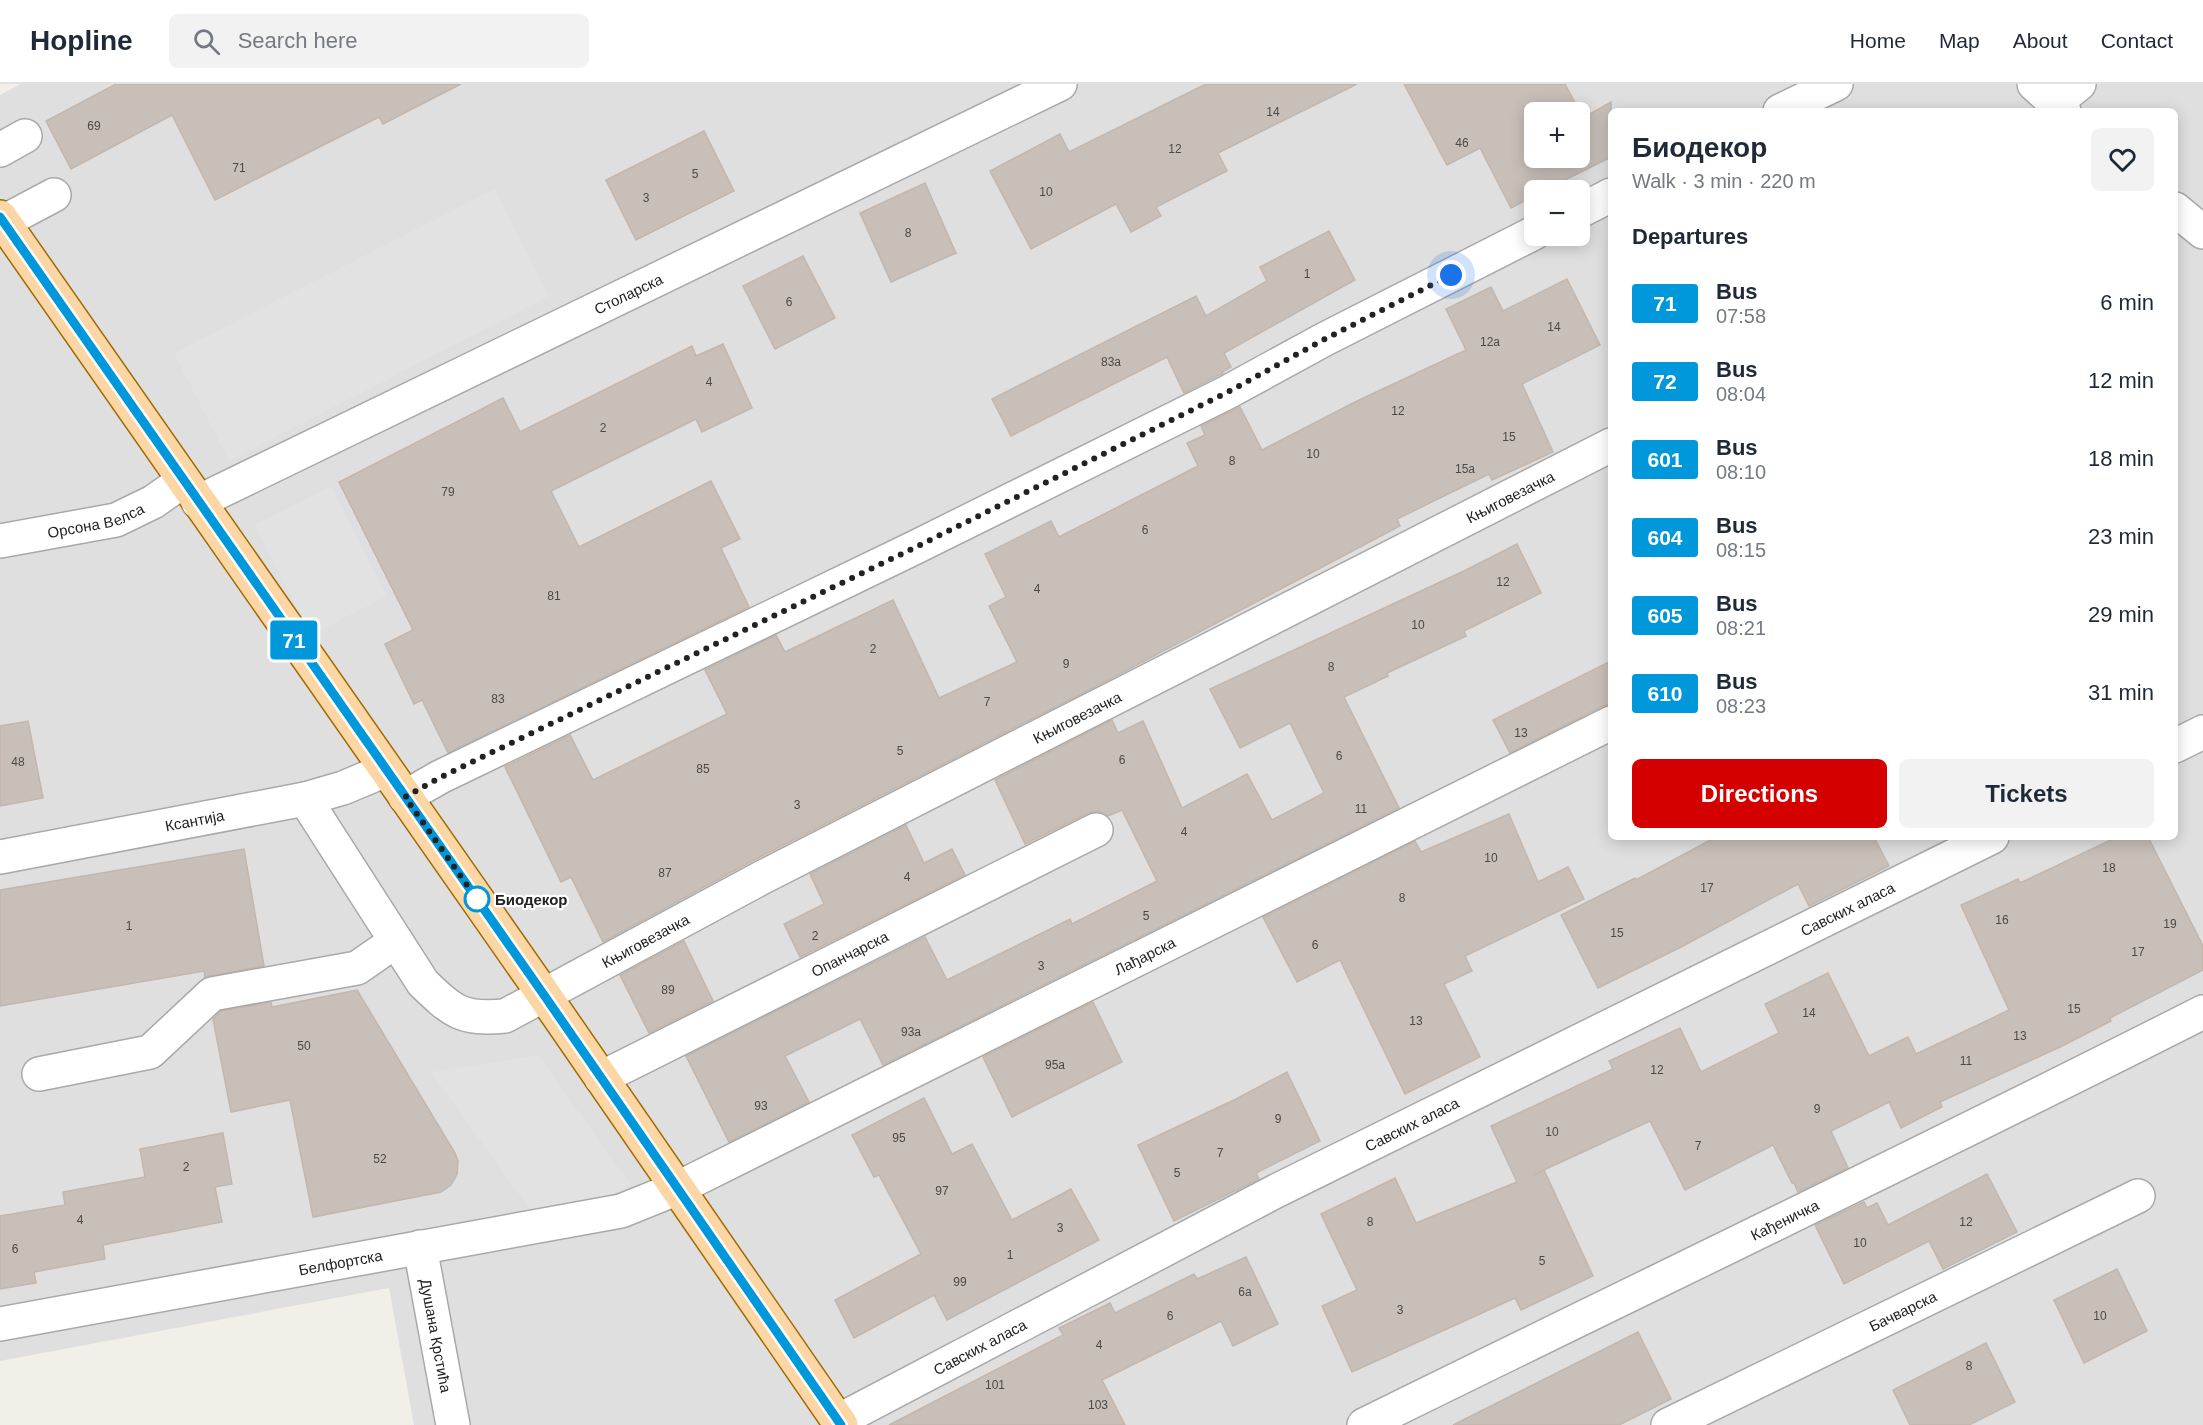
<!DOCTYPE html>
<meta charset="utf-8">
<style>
:root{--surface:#fff;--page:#f2f2f3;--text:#1f2937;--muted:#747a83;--line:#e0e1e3;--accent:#d40000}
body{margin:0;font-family:Arial,sans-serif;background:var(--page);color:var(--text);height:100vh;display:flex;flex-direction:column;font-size:22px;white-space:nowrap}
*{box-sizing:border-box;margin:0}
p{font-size:20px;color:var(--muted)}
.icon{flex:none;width:33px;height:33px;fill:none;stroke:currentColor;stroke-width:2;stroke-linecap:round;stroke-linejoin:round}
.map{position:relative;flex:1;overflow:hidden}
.panel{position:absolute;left:1608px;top:24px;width:570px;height:732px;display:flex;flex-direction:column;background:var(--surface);border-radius:9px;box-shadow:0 3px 15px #0003}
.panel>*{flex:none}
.badge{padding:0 12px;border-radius:4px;font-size:21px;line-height:39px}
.controls{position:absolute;left:1524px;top:18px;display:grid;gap:12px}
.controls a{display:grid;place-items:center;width:66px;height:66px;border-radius:9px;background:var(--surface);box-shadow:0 3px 15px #0003;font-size:30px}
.you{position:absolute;width:30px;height:30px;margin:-15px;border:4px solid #fff;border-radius:50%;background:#1a73e8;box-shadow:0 0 0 9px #1a73e833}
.map>.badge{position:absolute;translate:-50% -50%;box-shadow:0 0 0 3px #fff}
h2{padding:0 24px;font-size:22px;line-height:54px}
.round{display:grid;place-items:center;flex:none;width:63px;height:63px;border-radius:9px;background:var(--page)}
.summary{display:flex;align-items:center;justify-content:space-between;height:102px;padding:0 24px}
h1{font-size:28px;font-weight:700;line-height:45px}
.primary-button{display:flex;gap:12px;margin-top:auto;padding:12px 24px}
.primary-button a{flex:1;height:69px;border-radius:9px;background:var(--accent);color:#fff;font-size:24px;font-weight:700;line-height:69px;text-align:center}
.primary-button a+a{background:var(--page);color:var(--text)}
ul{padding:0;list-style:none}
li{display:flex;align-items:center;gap:18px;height:78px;padding:0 24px}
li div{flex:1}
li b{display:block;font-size:22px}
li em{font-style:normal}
li .badge{min-width:66px;font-weight:700;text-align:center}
header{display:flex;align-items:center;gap:36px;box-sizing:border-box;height:84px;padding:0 30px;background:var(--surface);border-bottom:2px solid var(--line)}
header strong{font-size:28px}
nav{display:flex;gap:33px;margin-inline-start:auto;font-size:21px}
.search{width:420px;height:54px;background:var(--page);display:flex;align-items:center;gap:15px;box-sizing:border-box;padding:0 21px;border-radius:9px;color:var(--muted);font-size:22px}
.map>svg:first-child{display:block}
</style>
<header>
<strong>Hopline</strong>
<div class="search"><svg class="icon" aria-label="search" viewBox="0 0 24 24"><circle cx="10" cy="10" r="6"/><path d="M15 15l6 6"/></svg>Search here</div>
<nav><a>Home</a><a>Map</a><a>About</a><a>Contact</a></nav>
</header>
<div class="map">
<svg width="2203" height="1341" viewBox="0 0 2203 1341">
<rect width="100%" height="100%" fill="#f2efe9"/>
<path fill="#e0dfdf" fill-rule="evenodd" d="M21,0H2203V1341H414L389,1204L0,1277V11ZM1611,27H2175V753H1611ZM1534,28H1580V74H1534ZM1534,106H1580V152H1534Z"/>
<g fill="#e2e2e2">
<path d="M495,105L549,212L229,377L174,269Z"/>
<path d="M331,402L387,512L311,551L255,441Z"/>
<path d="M538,971L630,1100L605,1115L531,1127L431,988Z"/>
</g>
<g fill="#c7bfb8" stroke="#c4b6ab" stroke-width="1.5" fill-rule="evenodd">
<path d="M116,0H461L383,40L379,33L215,116L172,31L71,85L46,37Z"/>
<path d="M1206,0H1357L1218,69L1227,87L1156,123L1161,132L1131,148L1116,120L1031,165L990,87L1060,50L1069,68Z"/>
<path d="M1404,0H1565L1583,34L1611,18V73L1545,106H1534V112L1511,124L1480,64L1447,81ZM1534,28H1580V74H1534Z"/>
<path d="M704,47L734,107L636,156L606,96Z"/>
<path d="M925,99L956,169L891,198L860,129Z"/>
<path d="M1329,147L1355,196L1224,269L1231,283L1222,288L1223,289L1184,309L1167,273L1011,352L992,315L1196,212L1206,232L1267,197L1260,183Z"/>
<path d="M803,172L835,234L775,265L743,202Z"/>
<path d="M1567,195L1600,261L1522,300L1553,368L1492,396L1489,390L1397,435L1400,442L1095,603L752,777L603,858L571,793L561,798L505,683L570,651L593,696L727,630L705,586L776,551L785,568L893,516L939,614L1017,578L989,522L1006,513L985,470L1051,437L1059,453L1198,382L1187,359L1205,351L1201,342L1240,323L1262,366L1357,317L1466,266L1446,225L1491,203L1503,227Z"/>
<path d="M723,260L752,324L702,348L696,335L551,407L579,463L711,397L740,455L721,464L749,523L448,669L422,616L414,620L385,560L413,546L339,398L503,314L520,348L692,262L696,272Z"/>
<path d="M1517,460L1541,509L1464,547L1466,552L1387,589L1388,592L1344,613L1399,724L883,981L860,935L785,972L809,1018L729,1058L686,972L925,853L947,896L1070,835L1072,840L1157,797L1122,726L1108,732L1098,727L1088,729L1025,760L995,696L1112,636L1118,649L1143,637L1182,724L1247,690L1272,736L1324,709L1290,639L1240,664L1210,605L1466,486Z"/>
<path d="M1611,577V620L1603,622L1510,669L1493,636Z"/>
<path d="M28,637L43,714L0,722V642Z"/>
<path d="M1509,730L1538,798L1568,783L1584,815L1465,872L1472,887L1444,900L1480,973L1405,1010L1340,876L1297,898L1263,833L1415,757L1421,768Z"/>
<path d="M906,741L924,779L952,765L965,791L800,873L784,840L824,820L810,790Z"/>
<path d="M1716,753H1874L1889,782L1809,822L1798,800L1683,862L1598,904L1561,831L1635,794L1636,796Z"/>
<path d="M2117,753H2148L2203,862V886L2110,934L2111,937L2060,963L1940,1018L1942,1023L1901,1044L1889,1018L1831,1047L1848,1084L1798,1108L1794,1099H1792L1773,1061L1685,1106L1650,1037L1533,1091L1544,1086L1593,1192L1521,1226L1515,1214L1352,1288L1322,1222L1357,1206L1321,1130L1395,1094L1416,1139L1517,1098L1491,1042L1613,985L1609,977L1680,944L1701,988L1779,949L1765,920L1828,889L1869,972L1908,953L1916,970L1980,940L2009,926L1961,821L2018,795L2020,799Z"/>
<path d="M244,765L264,882L205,893L204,887L0,922V806Z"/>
<path d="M684,857L713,917L649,949L620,891Z"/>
<path d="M357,906L455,1069L458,1077L457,1090L451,1101L441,1108L313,1133L290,1016L231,1028L213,935L221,927L271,918L272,923Z"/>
<path d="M1093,918L1122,978L1012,1033L983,973Z"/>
<path d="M1287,988L1320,1057L1256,1089L1259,1095L1174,1137L1138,1061L1236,1015Z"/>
<path d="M924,1014L952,1070L972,1060L1012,1136L1071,1105L1099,1156L947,1236L934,1211L854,1254L835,1216L921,1170L879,1091L874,1093L852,1051Z"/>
<path d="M223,1049L232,1100L215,1103L222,1138L103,1161L105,1175L34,1188L36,1199L0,1205V1132L65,1121L63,1108L145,1093L140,1065Z"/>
<path d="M1987,1090L2017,1148L1943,1185L1929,1157L1844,1200L1815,1141L1864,1118L1867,1124L1877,1119L1888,1141Z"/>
<path d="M1246,1173L1278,1240L1233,1262L1221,1237L1102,1296L1125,1341H889L1063,1251L1059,1244L1110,1219L1115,1229L1194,1190L1197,1195Z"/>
<path d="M2117,1185L2147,1247L2084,1279L2054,1216Z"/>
<path d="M1638,1248L1671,1315L1619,1341H1453Z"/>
<path d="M1986,1259L2015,1318L1969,1341H1910L1893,1306Z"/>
</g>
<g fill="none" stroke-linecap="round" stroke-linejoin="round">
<g stroke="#a9a9a9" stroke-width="36">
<g id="minor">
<path d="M2034,0L2064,27"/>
<path d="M2055,19L2079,0"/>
<path d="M1780,27L1836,0"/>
<path d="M0,66L25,52"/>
<path d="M2175,125L2203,148"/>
<path d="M1580,127L1611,111"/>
<path d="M3,138L54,111"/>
<path id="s1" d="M198,418L1060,0"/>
<path id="s2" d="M0,457L116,436L153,418L183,397"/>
<path d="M2175,662L2203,648"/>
<path d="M405,713L440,693L916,463L1226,309L1325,255L1534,149"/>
<path id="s3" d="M305,715L423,899C453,928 462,936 505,932L761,794L1611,361"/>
<path id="s4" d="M0,773L305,715L343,704L386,686"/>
<path d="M39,990L150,968L212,910L357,884L396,857"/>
<path id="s5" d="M601,994L1096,746"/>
<path id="s6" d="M420,1163L453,1341"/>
<path id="s7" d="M0,1240L621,1127L678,1104L1611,639"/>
<path id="s8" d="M838,1337L1276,1107L1992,753"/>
<path id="s9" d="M1364,1341C1644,1203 1925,1069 2203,928"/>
<path id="s10" d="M1668,1341L2138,1112"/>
</g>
</g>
<g stroke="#a06b00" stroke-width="36">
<path id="major" d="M0,133L544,911L841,1341"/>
</g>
<use href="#minor" stroke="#fff" stroke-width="33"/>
<use href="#major" stroke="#fcd6a4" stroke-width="33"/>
</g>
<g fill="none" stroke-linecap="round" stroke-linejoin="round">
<g stroke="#fff" stroke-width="14">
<path id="line" d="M0,133L544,911L841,1341"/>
</g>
<use href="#line" stroke="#0098da" stroke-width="9"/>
<path stroke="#222" stroke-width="6" stroke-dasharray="0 10.8" d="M477,815L481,821L405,713L441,693L916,463L1226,309L1325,255L1451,191"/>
</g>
<circle fill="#fff" stroke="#0098da" stroke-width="3" cx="477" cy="815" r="12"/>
<g text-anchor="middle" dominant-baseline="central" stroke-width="4.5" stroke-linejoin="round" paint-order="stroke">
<g font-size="12" fill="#4b4948">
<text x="1273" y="28">14</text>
<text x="94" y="42">69</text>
<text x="1462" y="59">46</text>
<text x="1175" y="65">12</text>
<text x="239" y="84">71</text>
<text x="695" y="90">5</text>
<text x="1046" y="108">10</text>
<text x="646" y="114">3</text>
<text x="908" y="149">8</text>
<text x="1307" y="190">1</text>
<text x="789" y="218">6</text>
<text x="1554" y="243">14</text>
<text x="1490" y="258">12a</text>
<text x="1111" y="278">83a</text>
<text x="709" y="298">4</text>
<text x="1398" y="327">12</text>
<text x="603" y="344">2</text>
<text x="1509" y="353">15</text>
<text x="1313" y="370">10</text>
<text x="1232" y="377">8</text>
<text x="1465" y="385">15a</text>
<text x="448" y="408">79</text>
<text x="1145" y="446">6</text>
<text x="1503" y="498">12</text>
<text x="1037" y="505">4</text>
<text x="554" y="512">81</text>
<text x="1418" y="541">10</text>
<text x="873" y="565">2</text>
<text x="1066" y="580">9</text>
<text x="1331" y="583">8</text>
<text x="498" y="615">83</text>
<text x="987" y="618">7</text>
<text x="1521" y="649">13</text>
<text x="900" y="667">5</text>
<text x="1339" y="672">6</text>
<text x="1122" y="676">6</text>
<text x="18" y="678">48</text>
<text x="703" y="685">85</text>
<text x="797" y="721">3</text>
<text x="1361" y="725">11</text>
<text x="1184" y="748">4</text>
<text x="1491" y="774">10</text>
<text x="2109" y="784">18</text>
<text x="665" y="789">87</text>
<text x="907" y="793">4</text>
<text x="1707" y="804">17</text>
<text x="1402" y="814">8</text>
<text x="1146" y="832">5</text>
<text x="2002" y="836">16</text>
<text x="2170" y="840">19</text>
<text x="129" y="842">1</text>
<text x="1617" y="849">15</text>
<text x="815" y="852">2</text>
<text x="1315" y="861">6</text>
<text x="2138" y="868">17</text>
<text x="1041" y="882">3</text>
<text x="668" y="906">89</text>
<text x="2074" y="925">15</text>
<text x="1809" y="929">14</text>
<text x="1416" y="937">13</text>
<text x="911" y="948">93a</text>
<text x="2020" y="952">13</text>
<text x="304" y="962">50</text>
<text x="1966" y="977">11</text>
<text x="1055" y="981">95a</text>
<text x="1657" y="986">12</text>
<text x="761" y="1022">93</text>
<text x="1817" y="1025">9</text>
<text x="1278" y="1035">9</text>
<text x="1552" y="1048">10</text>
<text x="899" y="1054">95</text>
<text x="1698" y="1062">7</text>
<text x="1220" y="1069">7</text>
<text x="380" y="1075">52</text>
<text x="186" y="1083">2</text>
<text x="1177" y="1089">5</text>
<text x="942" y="1107">97</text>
<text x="80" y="1136">4</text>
<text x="1370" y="1138">8</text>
<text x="1966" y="1138">12</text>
<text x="1060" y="1144">3</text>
<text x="1860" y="1159">10</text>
<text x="15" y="1165">6</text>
<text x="1010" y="1171">1</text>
<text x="1542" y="1177">5</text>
<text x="960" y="1198">99</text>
<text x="1245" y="1208">6a</text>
<text x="1400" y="1226">3</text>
<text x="1170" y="1232">6</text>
<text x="2100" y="1232">10</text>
<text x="1099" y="1261">4</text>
<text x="1969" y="1282">8</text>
<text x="995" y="1301">101</text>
<text x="1098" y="1321">103</text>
</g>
<g font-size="15" fill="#222" stroke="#fff">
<text stroke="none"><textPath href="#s1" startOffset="478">Столарска</textPath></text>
<text stroke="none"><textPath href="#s3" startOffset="1443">Књиговезачка</textPath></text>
<text stroke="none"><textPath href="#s2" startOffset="98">Орсона Велса</textPath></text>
<text stroke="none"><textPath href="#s3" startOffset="957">Књиговезачка</textPath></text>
<text stroke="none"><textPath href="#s4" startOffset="198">Ксантија</textPath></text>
<text stroke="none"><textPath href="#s8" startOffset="1132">Савских аласа</textPath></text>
<text stroke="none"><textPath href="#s3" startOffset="471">Књиговезачка</textPath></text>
<text stroke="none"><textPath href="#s5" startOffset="278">Опанчарска</textPath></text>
<text stroke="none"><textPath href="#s7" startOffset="1214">Лађарска</textPath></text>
<text stroke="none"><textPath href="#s8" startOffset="646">Савских аласа</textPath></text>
<text stroke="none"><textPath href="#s9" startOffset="468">Кађеничка</textPath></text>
<text stroke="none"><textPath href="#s7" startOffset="346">Белфортска</textPath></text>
<text stroke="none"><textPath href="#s10" startOffset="261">Бачварска</textPath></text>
<text stroke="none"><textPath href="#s6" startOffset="90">Душана Крстића</textPath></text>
<text stroke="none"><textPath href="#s8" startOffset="160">Савских аласа</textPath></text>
</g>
<g font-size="15" font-weight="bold" fill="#222" stroke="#fff" text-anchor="start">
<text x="495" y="815">Биодекор</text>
</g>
</g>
</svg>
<div class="controls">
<a>+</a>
<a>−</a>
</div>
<div class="you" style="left:1451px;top:191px"></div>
<b class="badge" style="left:294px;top:556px;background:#0098da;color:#fff">71</b>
<section class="panel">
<div class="summary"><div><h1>Биодекор</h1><p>Walk · 3 min · 220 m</p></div><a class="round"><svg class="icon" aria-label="heart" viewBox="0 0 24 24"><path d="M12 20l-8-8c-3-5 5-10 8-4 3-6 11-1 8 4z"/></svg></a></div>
<h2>Departures</h2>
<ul>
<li><span class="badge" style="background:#0098da;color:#fff">71</span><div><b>Bus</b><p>07:58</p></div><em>6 min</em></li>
<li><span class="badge" style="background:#0098da;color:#fff">72</span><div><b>Bus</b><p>08:04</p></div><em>12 min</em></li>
<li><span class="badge" style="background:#0098da;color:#fff">601</span><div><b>Bus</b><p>08:10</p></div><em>18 min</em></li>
<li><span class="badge" style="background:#0098da;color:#fff">604</span><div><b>Bus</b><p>08:15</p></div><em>23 min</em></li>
<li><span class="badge" style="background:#0098da;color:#fff">605</span><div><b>Bus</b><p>08:21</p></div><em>29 min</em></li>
<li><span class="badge" style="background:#0098da;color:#fff">610</span><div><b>Bus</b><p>08:23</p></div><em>31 min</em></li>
</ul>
<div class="primary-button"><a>Directions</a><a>Tickets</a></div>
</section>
</div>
